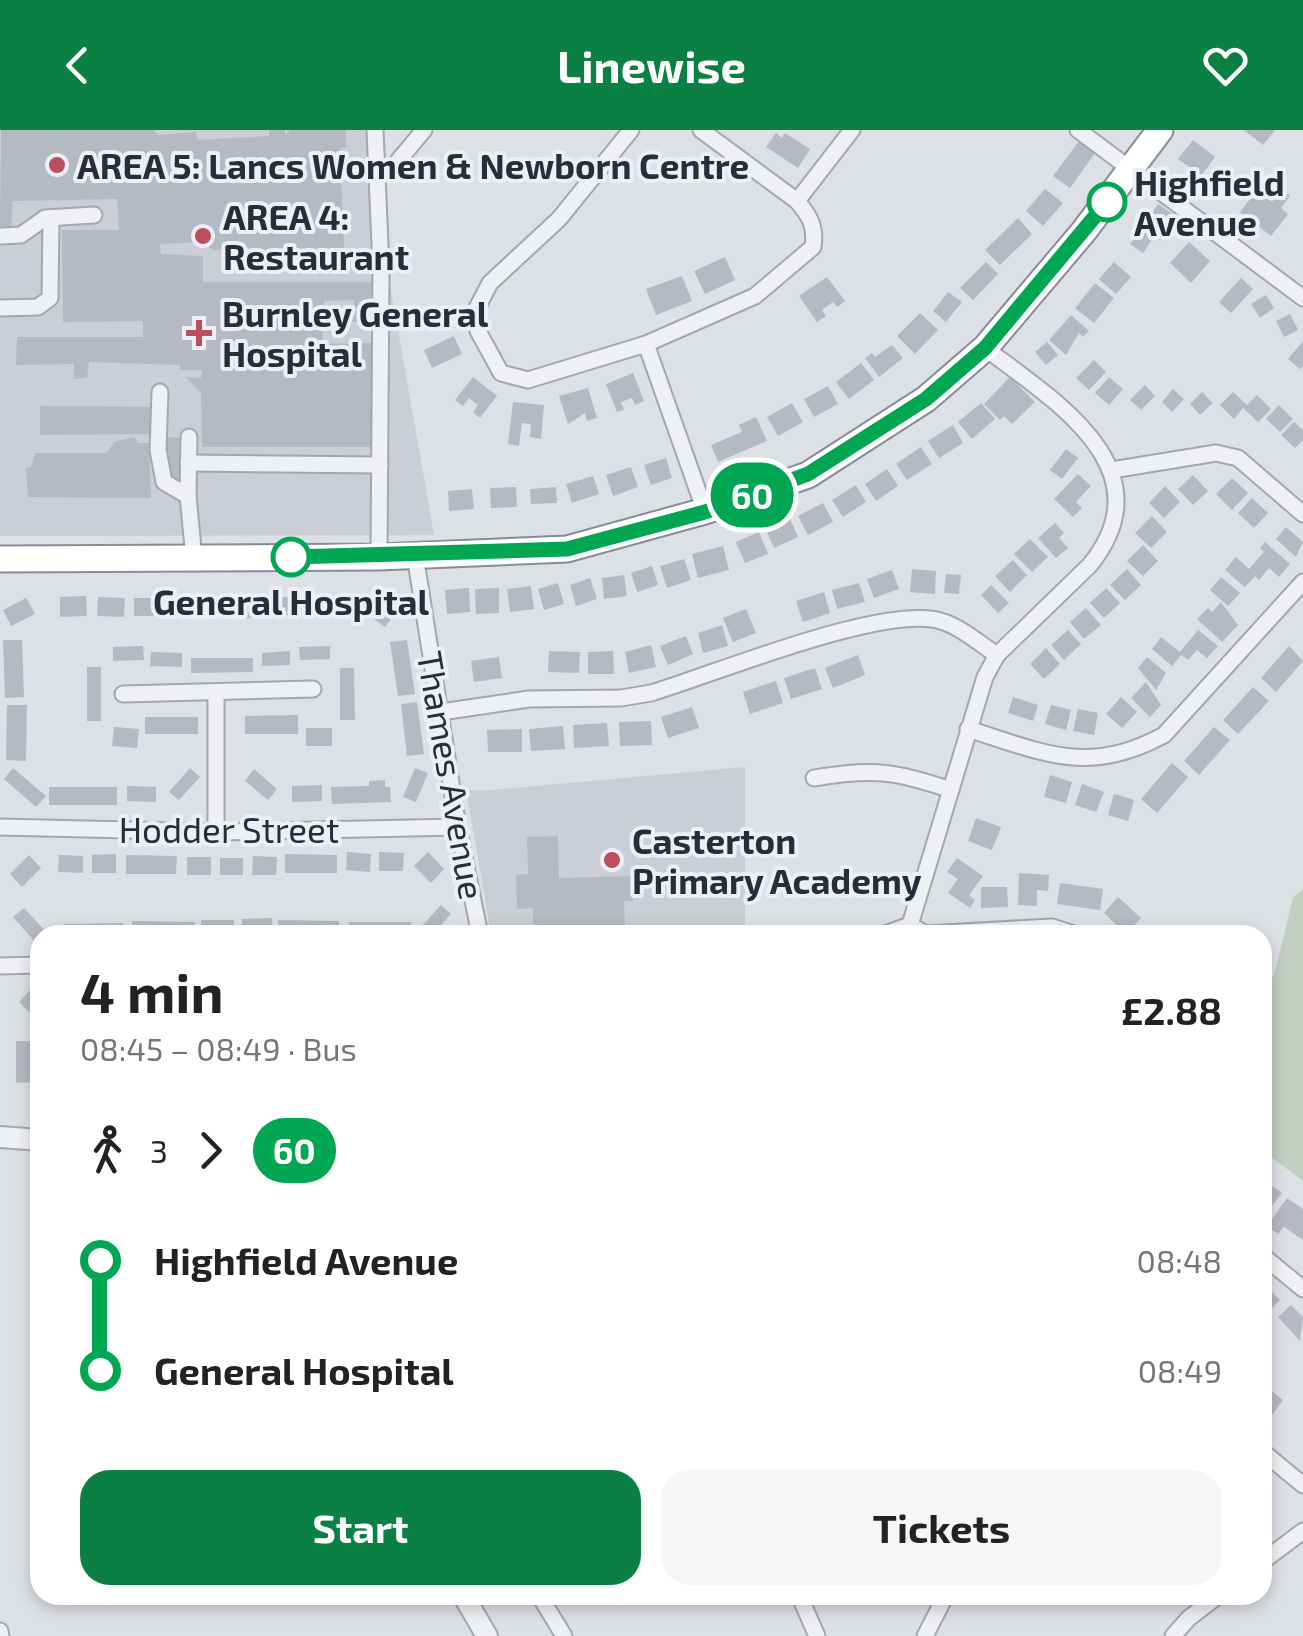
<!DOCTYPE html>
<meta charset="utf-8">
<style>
:root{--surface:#fff;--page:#f6f6f6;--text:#222;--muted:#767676;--accent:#0b8043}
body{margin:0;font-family:"Exo 2",sans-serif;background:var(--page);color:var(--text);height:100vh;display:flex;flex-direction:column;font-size:38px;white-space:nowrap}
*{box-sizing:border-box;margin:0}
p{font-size:32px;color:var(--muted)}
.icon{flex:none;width:55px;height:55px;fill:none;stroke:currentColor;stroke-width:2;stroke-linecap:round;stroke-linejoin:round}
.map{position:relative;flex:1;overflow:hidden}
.drawer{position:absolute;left:30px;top:795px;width:1242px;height:680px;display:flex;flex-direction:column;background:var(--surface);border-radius:30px;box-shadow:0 5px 15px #0003}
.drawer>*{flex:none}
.badge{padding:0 20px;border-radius:32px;font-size:35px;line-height:65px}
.map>.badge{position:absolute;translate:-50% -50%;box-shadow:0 0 0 5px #fff}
.legs{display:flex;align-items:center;gap:15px;height:110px;padding:0 50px;font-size:32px}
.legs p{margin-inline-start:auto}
.overview{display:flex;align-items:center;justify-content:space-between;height:170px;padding:0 50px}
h1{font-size:55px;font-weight:700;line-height:75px}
.primary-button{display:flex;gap:20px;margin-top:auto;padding:20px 50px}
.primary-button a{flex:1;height:115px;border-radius:30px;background:var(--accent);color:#fff;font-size:40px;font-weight:700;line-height:115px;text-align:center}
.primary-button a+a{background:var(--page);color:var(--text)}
ul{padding:0 50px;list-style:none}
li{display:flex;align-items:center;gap:35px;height:110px;font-size:38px}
li i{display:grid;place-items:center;width:15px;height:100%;margin:0 12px;background:currentColor}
li i::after{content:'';width:25px;height:25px;margin:-12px;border:8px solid;border-radius:50%;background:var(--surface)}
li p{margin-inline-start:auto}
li:first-child i{background:linear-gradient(#0000 50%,currentColor 0)}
li:last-child i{background:linear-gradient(currentColor 50%,#0000 0)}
header{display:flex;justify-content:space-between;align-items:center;height:130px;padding:0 50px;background:var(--accent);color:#fff;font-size:45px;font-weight:700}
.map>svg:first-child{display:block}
</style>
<header><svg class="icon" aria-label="back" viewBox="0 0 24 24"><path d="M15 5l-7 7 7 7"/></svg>Linewise<svg class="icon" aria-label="heart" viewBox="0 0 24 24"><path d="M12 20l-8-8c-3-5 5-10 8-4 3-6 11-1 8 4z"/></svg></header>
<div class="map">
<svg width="1303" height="1506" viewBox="0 0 1303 1506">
<rect width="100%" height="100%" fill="#dde0e5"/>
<g fill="#cbcfd5">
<path d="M0,0H383L391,160L434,405L0,406Z"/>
<path d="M745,637V799L749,800V805H491L466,659L479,661Z"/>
</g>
<path fill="#c2cebf" d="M1303,759V1051L1263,1021V866L1275,842L1293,768Z"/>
<g fill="#b5b9c1">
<path d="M1,0H153L158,5L196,2L198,10L269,6V0H285V5L290,0H346V18H340L345,139L314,140L308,131H255L254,118L213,120L203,112L160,114L161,124L203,126V152H373L372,191L343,192L345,182H354V170L324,171L322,214L372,213V317H202L201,263L186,247L201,248L202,240H180V235L89,232L87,248L74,249V234L16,235L17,207H143V191L63,192L62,100H119L117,69L13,71L11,96H0Z"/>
<path d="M1244,0H1275L1263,15Z"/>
<path d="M776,3L782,8L785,3L810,19L798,38L766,17Z"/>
<path d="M1193,10L1215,27L1201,46L1178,29Z"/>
<path d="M1079,11L1095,23L1070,58L1053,46Z"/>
<path d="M1045,59L1063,73L1043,96L1026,81Z"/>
<path d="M1281,59L1290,66L1281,78L1288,84L1271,106L1240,82L1257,60L1272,72Z"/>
<path d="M1158,74L1174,85L1170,91L1173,93L1160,111L1154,106L1143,123L1130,114Z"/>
<path d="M1018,88L1032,104L1000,135L985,120Z"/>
<path d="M1189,112L1210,131L1191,153L1170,133Z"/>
<path d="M725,127L735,150L705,164L694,141Z"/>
<path d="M986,132L998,144L973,170L960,158Z"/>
<path d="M1114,132L1131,147L1116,164L1099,149Z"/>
<path d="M682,146L692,171L656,185L646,159Z"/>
<path d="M827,147L845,171L837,177L833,172L822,180L826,186L817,192L799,166Z"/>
<path d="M1241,148L1253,159L1231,183L1219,172Z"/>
<path d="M1095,153L1114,168L1094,193L1075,178Z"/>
<path d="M948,162L962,172L946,192L933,181Z"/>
<path d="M1266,165L1274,178L1260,188L1251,174Z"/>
<path d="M920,183L938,200L915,224L897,206Z"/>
<path d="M1290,184L1298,200L1284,207L1276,191Z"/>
<path d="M1071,185L1089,201L1083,207L1079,203L1066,225L1049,210Z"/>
<path d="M454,206L462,224L432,238L424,220Z"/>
<path d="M1303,211V236L1300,239L1288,229Z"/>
<path d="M1047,212L1058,225L1046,235L1035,222Z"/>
<path d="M892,215L903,228L879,247L865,228L872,223L875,227Z"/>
<path d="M1094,230L1106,242L1089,260L1076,248Z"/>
<path d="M861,233L874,250L849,269L836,252Z"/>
<path d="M633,243L644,271L635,275L632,268L621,272L624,280L617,282L606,254Z"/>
<path d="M473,247L497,266L480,288L473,282L478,275L469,268L463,276L455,270Z"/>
<path d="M1010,247L1035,272L1012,294L1004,286L1000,290L984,274Z"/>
<path d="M1109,247L1123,259L1109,275L1095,263Z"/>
<path d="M1145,255L1155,266L1141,280L1130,270Z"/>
<path d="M828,256L838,274L814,287L804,269Z"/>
<path d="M588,258L597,288L587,291L585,283L568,294L559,266Z"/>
<path d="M1173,259L1184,269L1172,282L1162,272Z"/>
<path d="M1202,262L1213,273L1200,285L1190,274Z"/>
<path d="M1233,262L1247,275L1257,265L1271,279L1258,292L1243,278L1234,289L1220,275Z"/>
<path d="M513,272L544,275L541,309L530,307L531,294L522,293L519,316L508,314Z"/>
<path d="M792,273L803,292L778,306L767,287Z"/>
<path d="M981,273L995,289L972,309L958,292Z"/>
<path d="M1279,275L1293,289L1280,302L1266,289Z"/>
<path d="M40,276L157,277V304L40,305Z"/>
<path d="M756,287L767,311L718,332L711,315L742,302L739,295Z"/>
<path d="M1294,292L1303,300V310L1295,318L1281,305Z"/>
<path d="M953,295L963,313L939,328L928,311Z"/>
<path d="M134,307L139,313H149L151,368L28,367L26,338L31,337L35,323H107L114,312Z"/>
<path d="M161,307L186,308L185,356L166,351Z"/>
<path d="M921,317L932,334L907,350L896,334Z"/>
<path d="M1066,319L1078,328L1062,349L1050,340Z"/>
<path d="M666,328L672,348L651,355L644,335Z"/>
<path d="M631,337L638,357L613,366L606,345Z"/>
<path d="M887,339L898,356L876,371L865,354Z"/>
<path d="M1078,344L1091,356L1076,372L1082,378L1073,387L1054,369Z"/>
<path d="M1193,345L1208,361L1193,375L1178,359Z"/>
<path d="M593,346L599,364L572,373L566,354Z"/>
<path d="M1232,348L1248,363L1232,380L1216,364Z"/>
<path d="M856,355L866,372L843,387L832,370Z"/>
<path d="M1165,356L1180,372L1164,388L1149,373Z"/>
<path d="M516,357L517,377L491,378L490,358Z"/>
<path d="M556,357L557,373L531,374L530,359Z"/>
<path d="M472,359L474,379L449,381L448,361Z"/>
<path d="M1252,368L1268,383L1254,398L1238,383Z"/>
<path d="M823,373L833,392L808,405L798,386Z"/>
<path d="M1152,386L1167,402L1151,418L1135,403Z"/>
<path d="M790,389L798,407L774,418L766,400Z"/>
<path d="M1055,393L1064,403L1059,408L1068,418L1056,428L1038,408Z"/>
<path d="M1286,397L1303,412L1296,427L1276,409Z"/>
<path d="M759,402L768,424L745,433L736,412Z"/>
<path d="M1030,409L1048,427L1032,442L1014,424Z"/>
<path d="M1265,412L1290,434L1279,447L1269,438L1259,450L1255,446L1245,457L1225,440L1236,427L1249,439L1264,422L1260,418Z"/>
<path d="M1143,415L1158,431L1143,446L1127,431Z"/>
<path d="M723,416L729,440L698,448L692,424Z"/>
<path d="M684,429L691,450L667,458L660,436Z"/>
<path d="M1013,430L1027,445L1010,462L995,446Z"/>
<path d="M652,436L658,455L637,462L631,443Z"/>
<path d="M912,439L936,441L935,464L910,462Z"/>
<path d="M1127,439L1141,455L1125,470L1110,455Z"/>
<path d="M892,440L899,459L874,468L867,449Z"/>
<path d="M946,444L961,445L959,464L944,463Z"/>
<path d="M624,445L627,466L604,469L602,448Z"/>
<path d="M1221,447L1240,463L1228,476L1210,460Z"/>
<path d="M590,448L597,469L576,476L570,455Z"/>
<path d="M558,453L564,474L544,480L538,459Z"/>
<path d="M859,453L865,472L837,479L832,460Z"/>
<path d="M991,455L1009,473L998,483L981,465Z"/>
<path d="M531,456L534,479L510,482L507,459Z"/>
<path d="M469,458L470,482L447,484L445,460Z"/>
<path d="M499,458V483L476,484L475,459Z"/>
<path d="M1106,458L1120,473L1104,488L1090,473Z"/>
<path d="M824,462L830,483L803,492L796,471Z"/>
<path d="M363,464L373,471L378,465L394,476L390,481L395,484L385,497L355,475Z"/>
<path d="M195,465L196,485L169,486V466Z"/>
<path d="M303,465L304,484L278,486L276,468Z"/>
<path d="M339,465L340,483L316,484L315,467Z"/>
<path d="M86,466L87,486L60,487V467Z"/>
<path d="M265,466L268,485L244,489L241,470Z"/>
<path d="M98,467L125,468L124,487L97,486Z"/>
<path d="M26,468L35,484L11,496L3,480Z"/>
<rect x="134" y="468" width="26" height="18"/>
<path d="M231,468L232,483L209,485L208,470Z"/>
<path d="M1221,472L1238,495L1222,512L1197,489L1208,478L1212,482Z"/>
<path d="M1086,478L1101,495L1084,509L1070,492Z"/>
<path d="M746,479L756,503L733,512L723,488Z"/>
<path d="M722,495L728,516L703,523L698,503Z"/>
<path d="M1068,500L1081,514L1064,530L1051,515Z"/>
<path d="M1198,500L1218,516L1207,528L1197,520L1188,530L1181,525L1172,536L1152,519L1161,507L1180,522Z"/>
<path d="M686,506L693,524L668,535L660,516Z"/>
<path d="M3,510H22L24,567L5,568Z"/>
<path d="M407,510L415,564L398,566L390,512Z"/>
<path d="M651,515L656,537L629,543L625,522Z"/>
<path d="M143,516L144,530L113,531V517Z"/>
<path d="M330,516V529L300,530L299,517Z"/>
<path d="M1289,516L1303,531L1276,562L1261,548Z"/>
<path d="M1046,518L1060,534L1044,549L1030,534Z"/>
<path d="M290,521V535L262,536V523Z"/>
<path d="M549,521L580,522L579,543L548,542Z"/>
<path d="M613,521L614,544H588V522Z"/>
<path d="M151,522L182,523V537L150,536Z"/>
<path d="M858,525L865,545L833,558L825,538Z"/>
<path d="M499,527L502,548L474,552L471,531Z"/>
<path d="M1147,527L1166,543L1156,560L1138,538Z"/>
<path d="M191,528H253V542L191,543Z"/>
<rect x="87" y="537" width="14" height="54"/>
<path d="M340,538H354L355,590H340Z"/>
<path d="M815,538L822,559L791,569L784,548Z"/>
<path d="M776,551L783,573L750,584L743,562Z"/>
<path d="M1146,552L1161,575L1150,587L1131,568Z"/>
<path d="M1253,557L1269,571L1238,604L1223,590Z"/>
<path d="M1013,567L1038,575L1033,591L1008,583Z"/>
<path d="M1121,567L1137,582L1122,598L1106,584Z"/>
<path d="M417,572L424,624L407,626L401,574Z"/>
<path d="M7,575H27L26,631L6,630Z"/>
<path d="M1051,575L1071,580L1066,600L1045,594Z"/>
<path d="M692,577L699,598L668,608L661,587Z"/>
<path d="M1078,579L1098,583L1094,605L1073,601Z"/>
<path d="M298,585V604H245V586Z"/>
<rect x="145" y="587" width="53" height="17"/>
<path d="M651,591L652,615L620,616L619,592Z"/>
<path d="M607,593L609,616L574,618L573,595Z"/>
<path d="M563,596L565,619L531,621L529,599Z"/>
<path d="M114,597L139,599L137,618L112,616Z"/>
<path d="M1214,597L1230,610L1199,645L1184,631Z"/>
<rect x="306" y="598" width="26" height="18"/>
<path d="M522,599V622H488L487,600Z"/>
<path d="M1172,633L1188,647L1157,683L1141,669Z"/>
<path d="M13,638L46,666L36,677L4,649Z"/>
<path d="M190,638L200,647L179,670L169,662Z"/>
<path d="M415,638L428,643L416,672L403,667Z"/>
<path d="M254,639L277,659L268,670L245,651Z"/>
<path d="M1050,645L1072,652L1066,673L1044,667Z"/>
<path d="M385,650V657H390L391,672L332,674L331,657L369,656V651Z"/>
<path d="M1082,654L1104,662L1096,682L1075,675Z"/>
<path d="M322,655V671L292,672V656Z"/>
<path d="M127,656L156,657V672L127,671Z"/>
<rect x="49" y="657" width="68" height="18"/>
<path d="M1114,664L1134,670L1128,691L1108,685Z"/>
<path d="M976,688L1001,697L992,720L968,711Z"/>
<path d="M558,706L559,748L632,746L633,771H624L625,800L538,803V794L533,795V778L517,779L516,745L528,744L527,707Z"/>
<path d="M347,722L371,724L370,742L346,740Z"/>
<path d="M379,722L404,723L403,741H379Z"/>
<path d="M428,722L444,739L431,753L414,736Z"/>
<path d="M116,724V743H92V725Z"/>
<path d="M285,724L337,725V743H285Z"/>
<path d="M29,725L41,738L22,757L10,744Z"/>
<path d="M59,725L83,726V743L58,742Z"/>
<path d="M126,725L177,726L176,744H126Z"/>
<path d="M253,726L277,727L276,745H252Z"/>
<rect x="187" y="727" width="24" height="18"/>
<rect x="220" y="728" width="23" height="17"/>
<path d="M957,728L983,746L969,765L975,770L970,778L948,763L958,749L947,742Z"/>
<path d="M1019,743L1049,745L1048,761L1037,760V776L1018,775Z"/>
<path d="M1060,753L1103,759L1100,780L1057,774Z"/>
<path d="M981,757H1007L1008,777L981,778Z"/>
<path d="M1118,767L1141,788L1126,804L1104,783Z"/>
<path d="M441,775L451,784L432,805H425L419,799Z"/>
<path d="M24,778L47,803L40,805L36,813L13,787Z"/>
<path d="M272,788L273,804H242V789Z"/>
<rect x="201" y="790" width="33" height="14"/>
<path d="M278,790L339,791V805H278Z"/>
<path d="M132,791L195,792L194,805H132Z"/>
<rect x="349" y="792" width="62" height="13"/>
<path d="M123,793V805H65L64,794Z"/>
<path d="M33,857L40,864V872L29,882L19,872Z"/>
<path d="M16,911H34L35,952L16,953Z"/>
<path d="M1266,1052L1282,1063L1265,1085L1262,1057Z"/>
<path d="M1287,1068L1303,1079V1110L1284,1097L1278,1104L1267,1096Z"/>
<path d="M1262,1153L1280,1170L1266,1184L1262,1181Z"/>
<path d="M1291,1175L1303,1187L1300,1211L1278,1187Z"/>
<path d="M1262,1254L1283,1270L1272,1285L1262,1277Z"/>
</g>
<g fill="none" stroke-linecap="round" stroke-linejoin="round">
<g stroke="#a3a7ae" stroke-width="19">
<g id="minor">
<path d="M375,0L381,137L379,427"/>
<path d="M631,0L559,89L490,153L477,178L478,201L501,243L528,250L646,214L755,166L813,117C816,97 810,86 797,71L701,0"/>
<path d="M1078,0L1303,168"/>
<path d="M398,31L424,0"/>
<path d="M797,71L852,0"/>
<path d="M0,106L21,105L45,88L94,85"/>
<path d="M0,178L38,177L50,168L51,88"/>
<path d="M646,214L705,381"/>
<path d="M160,262L158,320L164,352L188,366L194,428"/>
<path d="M188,333L380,335"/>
<path d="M1112,340L1216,323L1238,328L1303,384"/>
<path d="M188,366L189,307"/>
<path d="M415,425L458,697L480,805"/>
<path d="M123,564L313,559"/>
<path d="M441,582L529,569L621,568L651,563C712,545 890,471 944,492C962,498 980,514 997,525"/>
<path d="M968,599C1044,623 1089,646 1164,605L1303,452"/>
<path d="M814,648C873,638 895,641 951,660"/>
<path d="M0,697L216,702L458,697"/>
<path d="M216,702V564"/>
<path d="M910,795L985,547L997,525L1090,435C1168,338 1052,269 985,218"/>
<path d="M910,795L926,804L1052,797L1077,805"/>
<path d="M882,805L910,795"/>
<path d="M0,836L40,835"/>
<path d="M1262,1125L1303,1159"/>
<path d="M1262,1321L1303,1355"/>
<path d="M1262,1432L1303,1401"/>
<path d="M539,1465L564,1506"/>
<path d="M799,1465L817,1506"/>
<path d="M0,1501L1,1506"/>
<path d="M925,1506L946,1465"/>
<path d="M1173,1506L1189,1488L1219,1465"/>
</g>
</g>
<g stroke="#a3a7ae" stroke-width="24">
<g id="tertiary">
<path d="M0,1007L40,1010"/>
<path d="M463,1465L487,1506"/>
</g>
</g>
<g stroke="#868d99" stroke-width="29">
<path id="trunk" d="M0,429L379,427L567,419L705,381L808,345L926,269L985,218L1084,101L1160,0"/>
</g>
<use href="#minor" stroke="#eff0f4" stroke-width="15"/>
<use href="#tertiary" stroke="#eff0f4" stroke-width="20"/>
<use href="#trunk" stroke="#fff" stroke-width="25"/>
</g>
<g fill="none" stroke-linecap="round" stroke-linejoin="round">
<g stroke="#fff" stroke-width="22">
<path id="line-1" d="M291,427L567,419L705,382L808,344L926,269L985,218L1107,72"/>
</g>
<use href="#line-1" stroke="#00a651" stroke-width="15"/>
</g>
<g fill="#bc4f5d" stroke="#eceff3" stroke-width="4">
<circle cx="57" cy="35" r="10"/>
<circle cx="203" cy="106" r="10"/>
<path d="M194 188h10v10h10v10h-10v10h-10v-10h-10v-10h10z"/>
<circle cx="612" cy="730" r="10"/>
</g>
<g fill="#fff" stroke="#00a651" stroke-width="5">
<circle cx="1107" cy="72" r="18"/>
<circle cx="291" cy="427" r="18"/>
</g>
<g text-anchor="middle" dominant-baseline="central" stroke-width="8" stroke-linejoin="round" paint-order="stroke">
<g font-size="35" font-weight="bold" fill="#282e39" stroke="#eceff3" text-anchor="start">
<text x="77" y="35">AREA 5: Lancs Women &amp; Newborn Centre</text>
<text x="223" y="86">AREA 4:<tspan x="223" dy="40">Restaurant</tspan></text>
<text x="222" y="183">Burnley General<tspan x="222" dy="40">Hospital</tspan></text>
<text x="632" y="710">Casterton<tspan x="632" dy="40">Primary Academy</tspan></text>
</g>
<g font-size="35" font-weight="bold" fill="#282e39" stroke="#eceff3" text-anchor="start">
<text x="1134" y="52">Highfield<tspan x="1134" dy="40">Avenue</tspan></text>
<text x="291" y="471" text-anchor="middle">General Hospital</text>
</g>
<g font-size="35" fill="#282e39" stroke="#eceff3">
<text transform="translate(452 645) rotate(80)">Thames Avenue</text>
<text x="229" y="699">Hodder Street</text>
</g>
</g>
</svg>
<b class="badge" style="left:752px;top:365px;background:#00a651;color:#fff">60</b>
<section class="drawer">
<div class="overview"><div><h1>4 min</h1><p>08:45 – 08:49 · Bus</p></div><b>£2.88</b></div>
<div class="legs"><svg class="icon" aria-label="walk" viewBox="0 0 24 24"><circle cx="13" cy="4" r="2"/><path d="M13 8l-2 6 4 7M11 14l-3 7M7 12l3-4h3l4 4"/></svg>3<svg class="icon" aria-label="forward" viewBox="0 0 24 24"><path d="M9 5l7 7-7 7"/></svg><b class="badge" style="background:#00a651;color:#fff">60</b></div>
<ul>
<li><i style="color:#00a651"></i><b>Highfield Avenue</b><p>08:48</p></li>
<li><i style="color:#00a651"></i><b>General Hospital</b><p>08:49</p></li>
</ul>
<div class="primary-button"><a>Start</a><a>Tickets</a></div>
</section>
</div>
